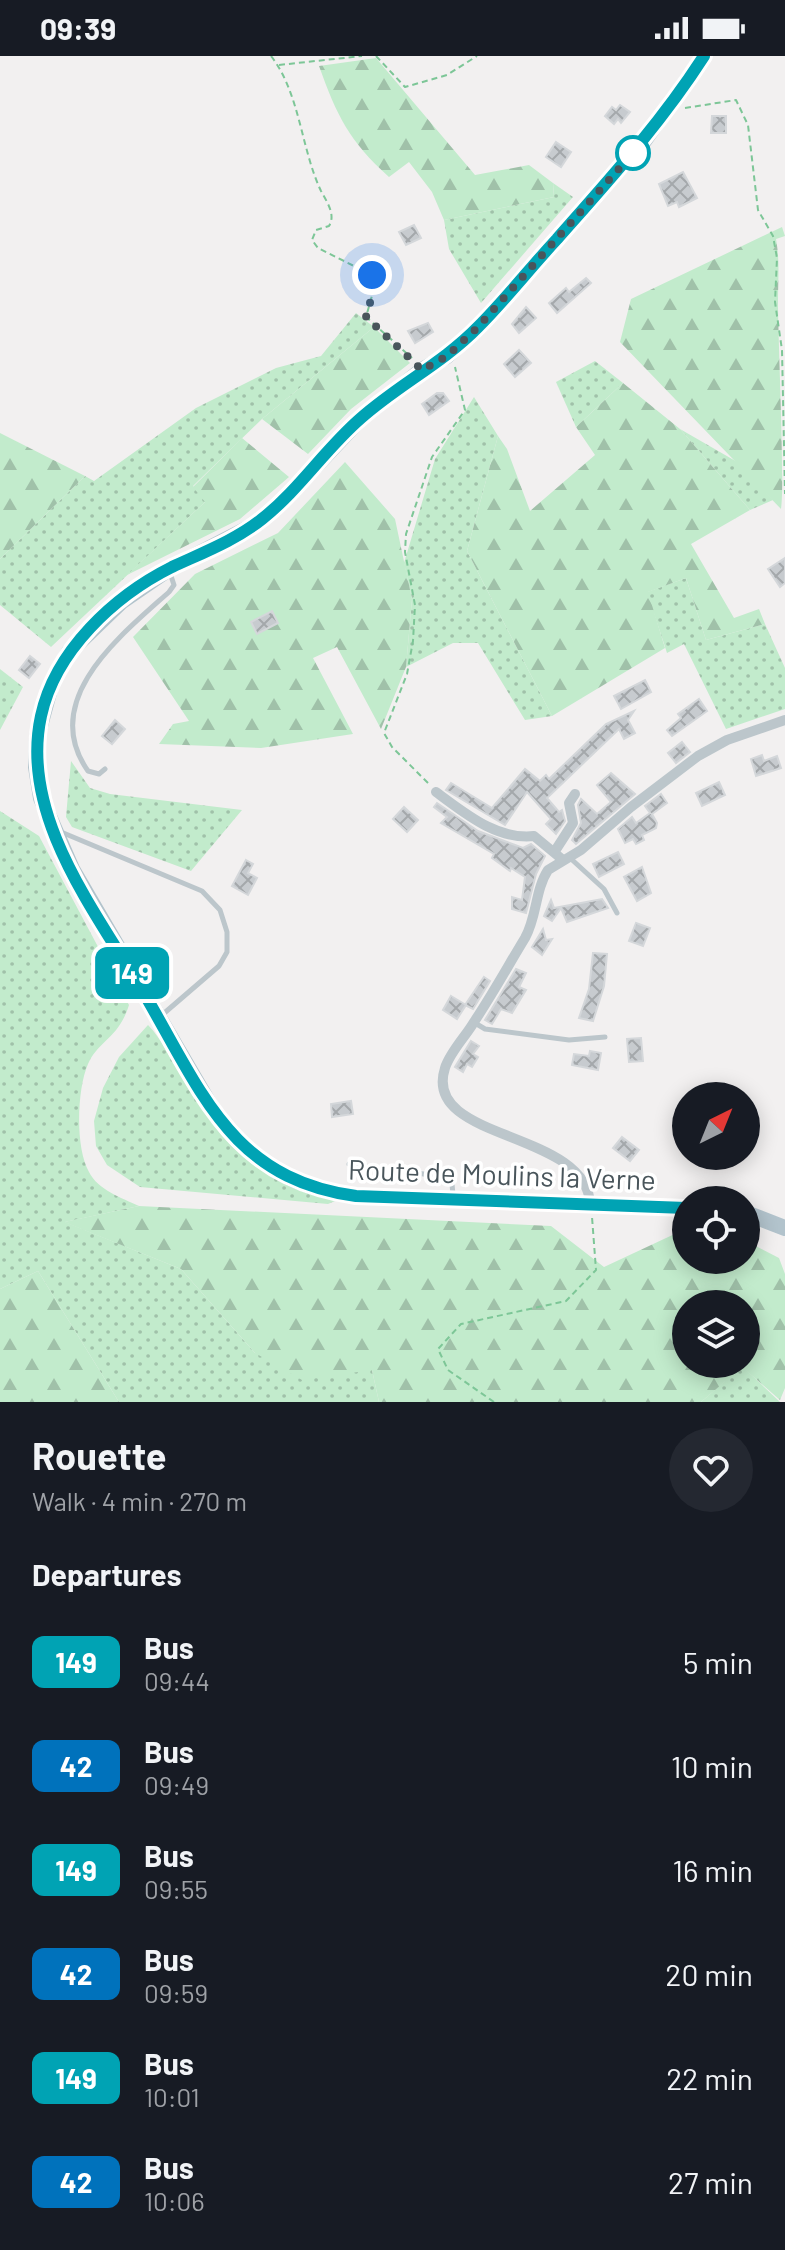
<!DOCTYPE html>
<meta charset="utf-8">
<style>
:root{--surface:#171b24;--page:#242831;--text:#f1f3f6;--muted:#9ea1a6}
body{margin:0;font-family:Barlow,sans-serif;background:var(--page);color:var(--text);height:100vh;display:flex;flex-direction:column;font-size:30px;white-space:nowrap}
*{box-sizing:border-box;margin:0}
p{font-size:26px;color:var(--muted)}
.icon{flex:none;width:44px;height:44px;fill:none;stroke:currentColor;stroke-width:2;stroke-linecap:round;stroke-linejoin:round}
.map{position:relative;height:1346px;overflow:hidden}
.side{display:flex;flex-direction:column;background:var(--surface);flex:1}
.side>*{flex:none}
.badge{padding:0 16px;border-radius:12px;font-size:28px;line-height:52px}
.needle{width:52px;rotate:43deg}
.buttons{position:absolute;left:672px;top:1026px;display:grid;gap:16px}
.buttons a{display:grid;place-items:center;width:88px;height:88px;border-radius:50%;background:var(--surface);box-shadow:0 4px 20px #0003;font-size:40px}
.you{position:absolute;width:40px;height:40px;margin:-20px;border:6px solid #fff;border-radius:50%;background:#1a73e8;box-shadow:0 0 0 12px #1a73e833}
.map>.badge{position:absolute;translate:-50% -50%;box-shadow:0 0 0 4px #fff}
h2{padding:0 32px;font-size:30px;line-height:72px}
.round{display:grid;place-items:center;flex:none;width:84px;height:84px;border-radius:42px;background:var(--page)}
.head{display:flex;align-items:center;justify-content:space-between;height:136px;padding:0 32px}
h1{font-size:38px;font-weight:700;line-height:60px}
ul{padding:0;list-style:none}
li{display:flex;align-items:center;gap:24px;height:104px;padding:0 32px}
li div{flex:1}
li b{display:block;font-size:30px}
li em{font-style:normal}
li .badge{min-width:88px;font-weight:700;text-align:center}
.status{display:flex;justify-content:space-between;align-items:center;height:56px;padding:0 40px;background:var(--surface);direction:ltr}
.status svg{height:22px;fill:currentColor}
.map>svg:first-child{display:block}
</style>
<div class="status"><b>09:39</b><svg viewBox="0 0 49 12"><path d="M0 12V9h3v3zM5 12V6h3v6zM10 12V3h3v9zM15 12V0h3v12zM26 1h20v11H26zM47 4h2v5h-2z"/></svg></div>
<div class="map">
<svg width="785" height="1346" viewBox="0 0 785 1346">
<defs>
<pattern id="grass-dots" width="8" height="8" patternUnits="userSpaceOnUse" patternTransform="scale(2)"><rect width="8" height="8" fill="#c2ebcc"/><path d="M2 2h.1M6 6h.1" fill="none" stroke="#a0c1a9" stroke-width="1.8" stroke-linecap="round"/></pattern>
<pattern id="forest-firs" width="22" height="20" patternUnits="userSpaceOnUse" patternTransform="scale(2)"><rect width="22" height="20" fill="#c2ebcc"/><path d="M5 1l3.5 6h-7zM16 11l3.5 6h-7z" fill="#a0c1a9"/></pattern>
<pattern id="building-cross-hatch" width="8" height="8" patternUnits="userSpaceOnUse" patternTransform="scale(2)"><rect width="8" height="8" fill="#c7cbcf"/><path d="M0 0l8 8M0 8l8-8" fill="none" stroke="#a4a8ab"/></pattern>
</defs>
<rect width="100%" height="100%" fill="#f2f0f0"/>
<g fill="url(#grass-dots)">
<path d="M553,127L573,141L481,247L449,193L444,164L554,141Z"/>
<path d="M356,257L374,271L262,363L193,430L206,445L51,591L0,549V503L85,420L94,425L196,352L276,312L321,300Z"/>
<path d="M595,305L623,327L576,371L556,326Z"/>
<path d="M474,341L498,380L467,495L552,660L525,664L478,587H453L406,611L412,543L404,507L435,403Z"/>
<path d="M680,373L739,407L773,444L750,454Z"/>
<path d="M686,522L706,584L765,568L785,612V653L726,673L684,588L667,597L647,536Z"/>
<path d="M0,613L23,631L0,674Z"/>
<path d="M71,705L90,732L110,738L242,754L191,815L72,771L66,761Z"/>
<path d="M0,755L39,780L129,949C119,982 98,985 88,1008C77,1033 75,1092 89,1116C98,1134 122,1142 139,1150L65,1166L181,1213L255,1297L372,1314L379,1346H119L38,1215L0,1233Z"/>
<path d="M148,969C162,983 171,1004 182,1021C224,1091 254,1124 335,1145L328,1148L140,1131L107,1109L96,1090L94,1065L103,1032L119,1001Z"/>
<path d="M742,1310L780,1346H701Z"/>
</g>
<g fill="url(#forest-firs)" fill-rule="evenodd">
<path d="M376,2L475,119L529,109L553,127L554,141L444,164L432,136L409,106L389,121C349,85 337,60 319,10Z"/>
<path d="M782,171L785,180L776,183C780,205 778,223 778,245C778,283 785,428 781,453L620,286L631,243Z"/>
<path d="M374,271L410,307L351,353L308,398L262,363Z"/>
<path d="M623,327L680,373L750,454L691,488L734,562L759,553L765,568L706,584L686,522L648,536L665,592L552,660L467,495L498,380L507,393L530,455L595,399L576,371Z"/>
<path d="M0,377L85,420L0,503Z"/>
<path d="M242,382L289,421L240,463L127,519L205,446L193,431Z"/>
<path d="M345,406L395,463L412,543L406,611L381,673L337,591L313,602L353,678L261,692L159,688L173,668L189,665L133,581L195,518L278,477Z"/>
<path d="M139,1150L551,1170L604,1211L681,1175L686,1176V1204H746V1185L779,1202L785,1218V1332L780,1344L742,1311L701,1346H379L372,1314L302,1324L255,1297L181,1213L64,1166ZM686,1248H746V1308H686Z"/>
<path d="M38,1215L119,1346H0V1233Z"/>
</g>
<g fill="url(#building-cross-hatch)" stroke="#d4d7da" stroke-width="2">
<path d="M620,49L630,56L621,67L618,63L614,68L605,60L612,51L616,54Z"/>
<path d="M712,60H726V77H711Z"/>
<path d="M556,86L571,96L561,111L546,101Z"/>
<path d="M683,116L697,142L679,151L677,146L668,150L659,128Z"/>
<path d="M414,169L421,182L406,189L399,176Z"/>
<path d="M586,222L591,227L557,257L549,247L566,232L569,236Z"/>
<path d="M526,251L536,262L519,277L512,268Z"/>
<path d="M428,267L433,276L415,287L408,275Z"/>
<path d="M519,294L531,307L515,321L504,308Z"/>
<path d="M437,337H443L449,345L429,359L422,348Z"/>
<path d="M785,502V527L780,531L768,513Z"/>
<path d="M272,555L278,567L257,578L251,566Z"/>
<path d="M30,600L40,608L29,622L19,614Z"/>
<path d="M645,624L651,636L621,653L614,640Z"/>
<path d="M699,643L707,655L672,680L667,674L681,662L678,658Z"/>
<path d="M634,655L628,664L635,677L624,683L619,673L547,742L559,756L562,754L565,765L556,778L546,768L551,763L527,736L505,769L446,734L451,727L492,752L525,713L540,725L546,719L549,723L606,668Z"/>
<path d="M115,664L125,673L112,688L102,680Z"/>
<path d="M682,686L690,696L676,707L668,697Z"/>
<path d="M762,699L764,705L777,700L781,712L756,720L751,703Z"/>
<path d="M611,717L635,738L576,788L572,784L581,767L578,749L581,743L597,758L611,746L597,729Z"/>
<path d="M719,726L725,739L702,750L696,737Z"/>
<path d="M661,738L667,747L652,758L657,767L656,772L642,779L644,784L636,788L633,783L625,787L618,773L632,761L636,767L650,757L645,750Z"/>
<path d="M437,747L478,775L523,792L531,788L545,800L536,818L526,857L512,853V841L522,844L525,821L511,812L510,815L492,802L494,798L441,767L447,761L434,751Z"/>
<path d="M404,751L418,764L407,776L393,763Z"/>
<path d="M618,796L624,808L599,821L593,808Z"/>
<path d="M246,804L253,808L248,817L257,822L248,839L232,830Z"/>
<path d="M642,811L651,837L637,845L624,821Z"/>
<path d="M602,843L608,852L567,866L561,852L552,865L544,860L551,844L554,852Z"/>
<path d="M636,867L650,872L643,890L629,885Z"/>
<path d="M543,873L546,884L552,883L542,899L532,891Z"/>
<path d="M593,897L607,898L604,930L593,965L579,962L589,933Z"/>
<path d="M516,913L526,917L519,931L526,934L512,957L501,953L492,968L485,964Z"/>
<path d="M484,921L490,925L473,953L465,949Z"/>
<path d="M451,940L466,949L457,963L443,954Z"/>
<path d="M641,982L643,1005L629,1006L627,983Z"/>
<path d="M471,985L479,990L473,998L478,1001L472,1011L467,1008L463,1016L455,1011Z"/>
<path d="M590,995L601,997L598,1014L572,1009L574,998L589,1000Z"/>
<path d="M351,1045L353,1058L332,1061L331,1048Z"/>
<path d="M622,1081L639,1094L630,1105L613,1092Z"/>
</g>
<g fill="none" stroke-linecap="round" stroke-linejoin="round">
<g stroke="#7dc697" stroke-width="2" stroke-dasharray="6 4" stroke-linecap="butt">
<path d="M271,0C300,37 301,93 321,135C327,146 336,159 329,170L316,174L312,184L318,192L372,219L375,229L366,261L412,302"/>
<path d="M376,0L405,31L447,19L477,0"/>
<path d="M279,9L362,0"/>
<path d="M685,52L736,44L748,69L758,154L773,180L777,202L775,246L782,294L785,438"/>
<path d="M428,727L392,691L384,677L407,618L413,585L415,549L405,496L406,478L432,401L465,354L455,311"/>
<path d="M494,1346L448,1314L438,1293L461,1268L566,1245L596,1214L592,1161"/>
</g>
<g stroke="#bcc6cb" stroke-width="5">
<path d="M105,713L99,718L88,715C38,644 121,579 169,536L174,529L170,517"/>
<path d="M61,776L202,835L220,854L227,876V896L219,910L162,959"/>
<path d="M569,801L604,833L617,857"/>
<path d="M475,967L485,973L569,984L605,981"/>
<path d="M349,1108L446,1121L452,1128L453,1139"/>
</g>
<g stroke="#bcc6cb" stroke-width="10">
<path d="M436,736C465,757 496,784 534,780L563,804"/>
<path d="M555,795L573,767L569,747L575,738"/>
<path d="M590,1148C587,1073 421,1086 445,1012C450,996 466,980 474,966C492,939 508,910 525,882C537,861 535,834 548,814L581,794L631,751L698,700L727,684L785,664"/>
</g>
<g stroke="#b2c3cc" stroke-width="16">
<path d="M686,1152L356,1140C290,1131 258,1109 216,1059L72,813L41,742L36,711L37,681L52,626L69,596L121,546L169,513L258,467L281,447L360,363L422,314L447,300L478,271L644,85L704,0"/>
<path d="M746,1157L785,1172"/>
</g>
</g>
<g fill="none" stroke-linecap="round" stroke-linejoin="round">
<g stroke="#fff" stroke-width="18">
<path id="line" d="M686,1152L356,1140C232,1123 202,1037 145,939C97,857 19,761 41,660C55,595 114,540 172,511C202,497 236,484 262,463C299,434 325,393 361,362C398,329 443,307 478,271C506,243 530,212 557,183C609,124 661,67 704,0"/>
</g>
<use href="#line" stroke="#00a3b4" stroke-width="12"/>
<path stroke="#49555b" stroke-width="8" stroke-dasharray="0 14.4" d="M372,219L375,229L366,261L422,314L447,300L478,271L633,97"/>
</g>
<circle fill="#fff" stroke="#00a3b4" stroke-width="4" cx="633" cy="97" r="16"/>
<g text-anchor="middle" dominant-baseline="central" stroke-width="7" stroke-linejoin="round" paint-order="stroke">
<g font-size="28" fill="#49555b" stroke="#fff">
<text transform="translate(502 1118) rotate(2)">Route de Moulins la Verne</text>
</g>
</g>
</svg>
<div class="buttons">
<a><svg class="needle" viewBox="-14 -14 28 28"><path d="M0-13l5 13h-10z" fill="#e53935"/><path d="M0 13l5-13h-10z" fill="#9ea1a6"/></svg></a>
<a><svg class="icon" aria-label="locate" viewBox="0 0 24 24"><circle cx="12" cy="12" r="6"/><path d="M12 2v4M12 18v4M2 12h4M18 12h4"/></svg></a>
<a><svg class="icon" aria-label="layers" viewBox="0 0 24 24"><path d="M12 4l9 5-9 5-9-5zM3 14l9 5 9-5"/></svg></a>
</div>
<div class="you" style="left:372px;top:219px"></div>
<b class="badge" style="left:132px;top:917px;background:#00a3b4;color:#fff">149</b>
</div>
<section class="side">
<div class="head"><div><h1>Rouette</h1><p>Walk · 4 min · 270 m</p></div><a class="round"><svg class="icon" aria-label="heart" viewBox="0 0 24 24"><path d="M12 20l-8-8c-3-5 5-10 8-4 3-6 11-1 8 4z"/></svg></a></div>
<h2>Departures</h2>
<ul>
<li><span class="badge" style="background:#00a3b4;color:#fff">149</span><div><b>Bus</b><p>09:44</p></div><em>5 min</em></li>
<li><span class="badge" style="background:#0072bc;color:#fff">42</span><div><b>Bus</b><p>09:49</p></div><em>10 min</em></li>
<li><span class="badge" style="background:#00a3b4;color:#fff">149</span><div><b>Bus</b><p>09:55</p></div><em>16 min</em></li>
<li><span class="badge" style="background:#0072bc;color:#fff">42</span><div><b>Bus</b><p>09:59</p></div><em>20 min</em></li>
<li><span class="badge" style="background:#00a3b4;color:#fff">149</span><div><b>Bus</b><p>10:01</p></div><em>22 min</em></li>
<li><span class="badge" style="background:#0072bc;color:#fff">42</span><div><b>Bus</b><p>10:06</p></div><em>27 min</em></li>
</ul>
</section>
